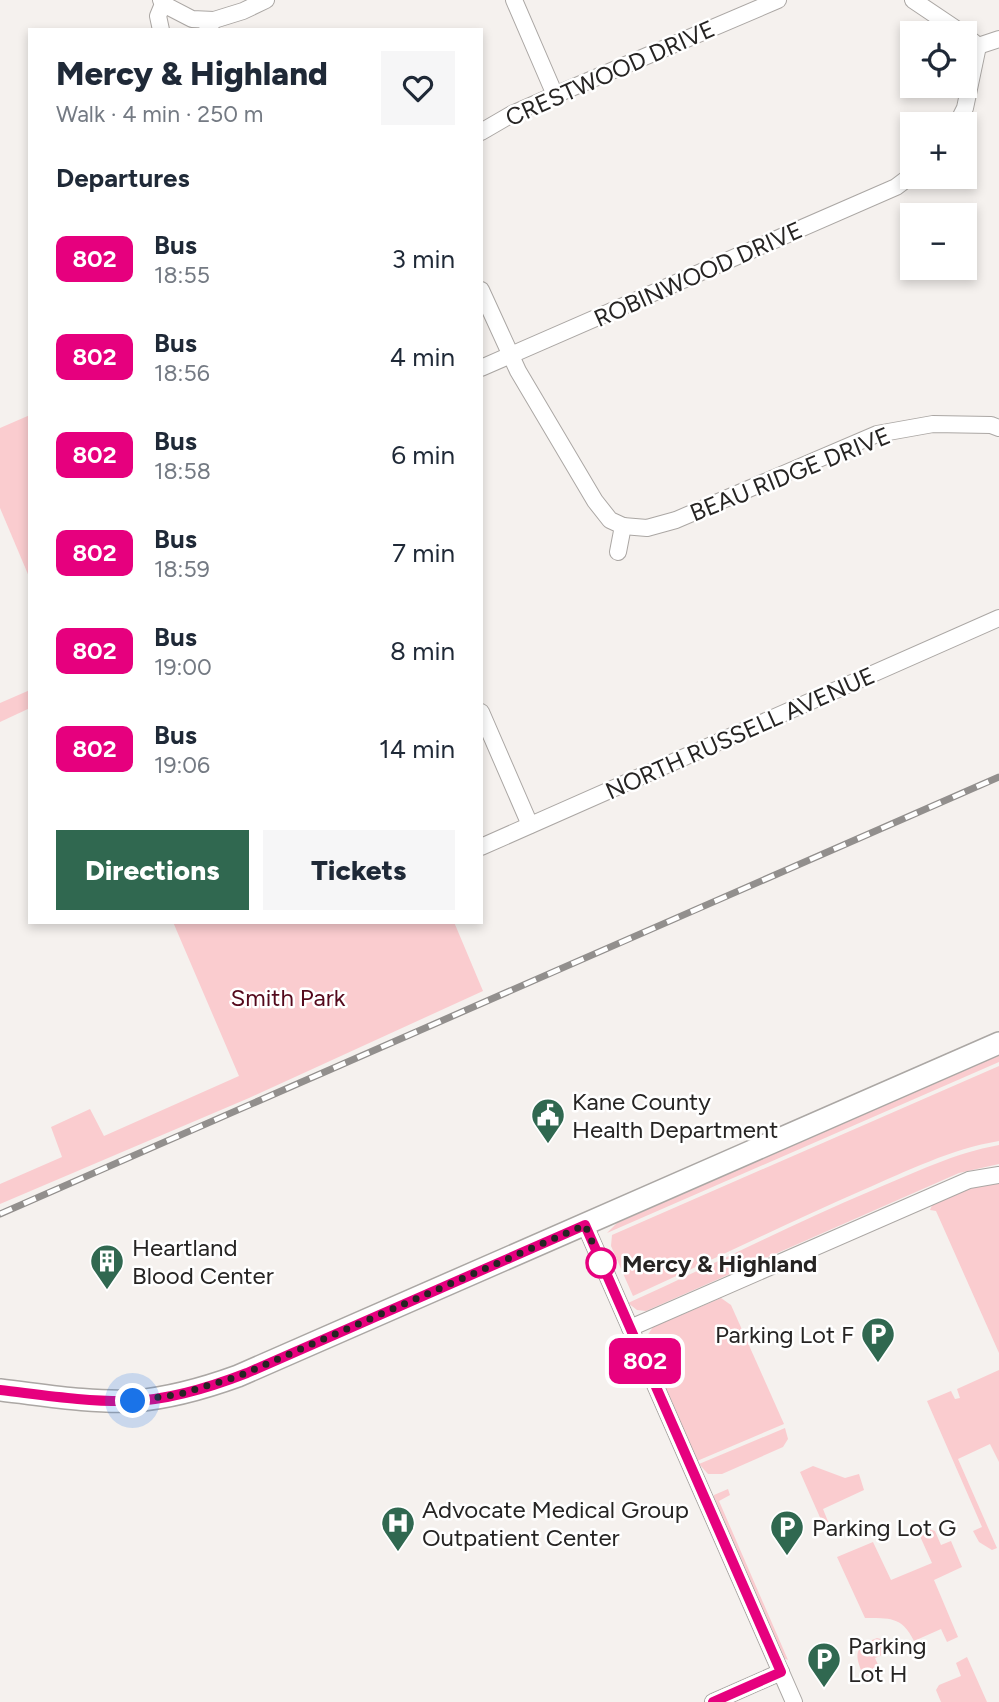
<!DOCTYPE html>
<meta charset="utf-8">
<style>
:root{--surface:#fff;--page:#f6f6f7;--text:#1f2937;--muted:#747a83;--accent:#306850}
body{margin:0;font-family:Figtree,sans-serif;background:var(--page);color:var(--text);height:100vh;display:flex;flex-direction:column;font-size:26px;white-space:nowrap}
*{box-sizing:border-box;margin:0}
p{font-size:23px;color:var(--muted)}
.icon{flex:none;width:38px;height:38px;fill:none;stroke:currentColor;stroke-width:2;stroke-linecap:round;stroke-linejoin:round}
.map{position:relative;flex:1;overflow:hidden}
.panel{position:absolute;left:28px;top:28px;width:455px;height:896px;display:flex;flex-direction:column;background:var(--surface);border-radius:0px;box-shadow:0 4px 10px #0003}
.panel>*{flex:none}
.badge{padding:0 14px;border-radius:10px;font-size:24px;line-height:46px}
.buttons{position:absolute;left:900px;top:21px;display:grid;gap:14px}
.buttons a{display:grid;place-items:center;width:77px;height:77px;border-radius:0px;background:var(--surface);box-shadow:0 4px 10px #0003;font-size:35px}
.you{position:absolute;width:35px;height:35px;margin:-18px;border:5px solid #fff;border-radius:50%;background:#1a73e8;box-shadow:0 0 0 10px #1a73e833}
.map>.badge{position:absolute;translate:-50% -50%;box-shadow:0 0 0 4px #fff}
h2{padding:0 28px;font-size:26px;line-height:63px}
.round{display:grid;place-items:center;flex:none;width:74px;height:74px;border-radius:0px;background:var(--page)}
.summary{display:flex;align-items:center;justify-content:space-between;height:119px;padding:0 28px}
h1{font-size:33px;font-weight:800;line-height:52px}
.button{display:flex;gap:14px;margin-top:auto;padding:14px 28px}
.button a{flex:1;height:80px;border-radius:0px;background:var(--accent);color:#fff;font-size:28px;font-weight:800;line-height:80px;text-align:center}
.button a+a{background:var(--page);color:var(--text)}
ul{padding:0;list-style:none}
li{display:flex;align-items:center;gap:21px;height:98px;padding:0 28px}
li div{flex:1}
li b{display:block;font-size:26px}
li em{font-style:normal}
li .badge{min-width:77px;font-weight:700;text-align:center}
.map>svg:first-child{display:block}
</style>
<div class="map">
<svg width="999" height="1702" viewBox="0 0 999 1702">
<rect width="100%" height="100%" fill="#f5f1ee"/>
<g fill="#facccf">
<path d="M30,415V579L0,508V428Z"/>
<path d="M30,690V708L0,722V703Z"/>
<path d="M173,922H454L483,991L249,1098L0,1204V1184L62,1157L51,1127L90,1109L104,1136L239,1076Z"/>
<path d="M999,1055V1062L607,1233L617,1223Z"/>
<path d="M999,1066V1141C951,1149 907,1171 863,1190C785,1224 710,1261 633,1296L611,1246L612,1235Z"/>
<path d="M999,1145V1164L959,1173L646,1311L637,1310L628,1303C710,1266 790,1225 873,1190C914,1173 954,1153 999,1145Z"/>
<path d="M999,1182V1353L936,1211L930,1210L933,1203L966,1189Z"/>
<path d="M721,1298L731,1305L784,1424L697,1461L647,1346V1336L653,1327Z"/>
<path d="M999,1370V1462L990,1444L958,1459L997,1548L992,1550L979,1542L973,1531L982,1527L927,1401L951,1391L955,1399L960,1398L957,1389Z"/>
<path d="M785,1428L788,1439L783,1447L722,1474H708L699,1464Z"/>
<path d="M813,1466L845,1478L859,1474L864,1490L823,1509L831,1529L826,1531L800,1472Z"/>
<path d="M728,1489L730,1495L719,1501L788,1660L783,1658L714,1499V1495Z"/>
<path d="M929,1529L935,1531L941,1545L951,1541L962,1567L934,1580L958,1637L947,1642L941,1629L914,1641C901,1615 889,1619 865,1618L837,1557L873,1542L891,1580L932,1563L919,1534Z"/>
<path d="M877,1638L892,1642L896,1649L875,1658L880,1669L864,1677C855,1656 852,1647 877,1638Z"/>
<path d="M967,1657L987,1702H941L936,1690L939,1685L961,1676L956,1663Z"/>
</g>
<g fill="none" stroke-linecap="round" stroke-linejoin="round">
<g stroke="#aba7a4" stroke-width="18">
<g id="minor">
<path d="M161,0L163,4L192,19L214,20"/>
<path d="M514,0L555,95"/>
<path d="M913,0L962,33"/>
<path d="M161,30L158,16L163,4"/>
<path d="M207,30L214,20L243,11L266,0"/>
<path d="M972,41L978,46L999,39"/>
<path d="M957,124L965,108L978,46"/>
<path d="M481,132L512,114L555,95L778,0"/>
<path d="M481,290L518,371L595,501L610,520L623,526L618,552"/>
<path d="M481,368L896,187L912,175"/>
<path d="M623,526L647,528L676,520L877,434L933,424L991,425L999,428"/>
<path d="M481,712L530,825"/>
<path d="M481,847L999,618"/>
<path d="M585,1225L794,1702"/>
<path d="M630,1328L969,1180L999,1175"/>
<path d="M713,1702L781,1672"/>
</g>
</g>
<g stroke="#aba7a4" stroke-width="24">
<path id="tertiary" d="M0,1390C44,1395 90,1403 134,1401C170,1398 205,1388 238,1376L999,1043"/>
</g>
<use href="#minor" stroke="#fff" stroke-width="16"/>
<use href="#tertiary" stroke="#fff" stroke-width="21"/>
<g stroke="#928f8d" stroke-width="7">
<path id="rail" d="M0,1214L999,777"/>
</g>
<use href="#rail" stroke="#fff" stroke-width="4.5" stroke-dasharray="13" stroke-linecap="butt"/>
</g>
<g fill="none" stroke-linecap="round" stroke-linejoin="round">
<g stroke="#fff" stroke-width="16">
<path id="line" d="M0,1390C43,1395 87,1402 131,1401C170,1400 211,1387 247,1373L585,1225L781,1672L713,1702"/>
</g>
<use href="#line" stroke="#e6007e" stroke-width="10"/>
<path stroke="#262423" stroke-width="7" stroke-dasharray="0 12.6" d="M133,1401L180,1394L239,1376L585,1225L601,1263"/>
</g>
<defs>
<g id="civic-pin" transform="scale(1.75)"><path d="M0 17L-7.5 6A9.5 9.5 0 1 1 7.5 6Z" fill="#306850" stroke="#fff"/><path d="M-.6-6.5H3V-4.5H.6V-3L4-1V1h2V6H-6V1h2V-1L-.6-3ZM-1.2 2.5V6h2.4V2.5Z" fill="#fff"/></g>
<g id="building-pin" transform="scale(1.75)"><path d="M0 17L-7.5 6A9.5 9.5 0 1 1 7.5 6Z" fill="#306850" stroke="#fff"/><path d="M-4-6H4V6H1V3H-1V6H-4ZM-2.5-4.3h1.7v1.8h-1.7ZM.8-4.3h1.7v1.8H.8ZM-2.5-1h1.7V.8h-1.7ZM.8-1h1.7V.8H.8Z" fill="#fff"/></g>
<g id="parking-pin" transform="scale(1.75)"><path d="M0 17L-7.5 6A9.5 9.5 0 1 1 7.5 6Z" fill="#306850" stroke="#fff"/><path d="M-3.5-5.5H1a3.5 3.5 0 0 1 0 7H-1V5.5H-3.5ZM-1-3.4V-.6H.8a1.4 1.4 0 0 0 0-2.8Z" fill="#fff"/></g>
<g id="hospital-pin" transform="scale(1.75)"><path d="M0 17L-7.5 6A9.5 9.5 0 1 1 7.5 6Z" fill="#306850" stroke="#fff"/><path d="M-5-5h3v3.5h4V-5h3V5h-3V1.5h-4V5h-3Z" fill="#fff"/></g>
</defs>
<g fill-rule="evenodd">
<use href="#civic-pin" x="548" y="1115"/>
<use href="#building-pin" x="107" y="1261"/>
<use href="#parking-pin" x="878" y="1334"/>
<use href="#hospital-pin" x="398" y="1523"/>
<use href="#parking-pin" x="787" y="1527"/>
<use href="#parking-pin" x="824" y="1659"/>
</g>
<circle fill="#fff" stroke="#e6007e" stroke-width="3.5" cx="601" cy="1263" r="14"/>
<g text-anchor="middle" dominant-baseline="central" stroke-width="5" stroke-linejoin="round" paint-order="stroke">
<g font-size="24" fill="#262423" stroke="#fff">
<text transform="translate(610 73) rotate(-24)">CRESTWOOD DRIVE</text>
<text transform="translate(698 274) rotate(-24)">ROBINWOOD DRIVE</text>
<text transform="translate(790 474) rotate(-22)">BEAU RIDGE DRIVE</text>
<text transform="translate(740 733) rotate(-24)">NORTH RUSSELL AVENUE</text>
</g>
<g font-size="24" fill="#54091c" stroke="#fff">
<text x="288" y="997">Smith Park</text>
</g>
<g font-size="24" fill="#262423" stroke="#fff" text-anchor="start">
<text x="572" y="1101">Kane County<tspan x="572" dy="28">Health Department</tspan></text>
<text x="132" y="1247">Heartland<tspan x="132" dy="28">Blood Center</tspan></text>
<text x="854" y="1334" text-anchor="end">Parking Lot F</text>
<text x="422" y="1509">Advocate Medical Group<tspan x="422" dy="28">Outpatient Center</tspan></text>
<text x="812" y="1527">Parking Lot G</text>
<text x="848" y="1645">Parking<tspan x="848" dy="28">Lot H</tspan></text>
</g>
<g font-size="24" font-weight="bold" fill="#262423" stroke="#fff" text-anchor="start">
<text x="622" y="1263">Mercy &amp; Highland</text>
</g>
</g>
</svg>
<div class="buttons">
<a><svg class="icon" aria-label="locate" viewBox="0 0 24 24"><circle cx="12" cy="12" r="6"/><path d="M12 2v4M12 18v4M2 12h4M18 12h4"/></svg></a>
<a>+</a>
<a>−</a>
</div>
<div class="you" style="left:133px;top:1401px"></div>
<b class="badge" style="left:645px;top:1361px;background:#e6007e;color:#fff">802</b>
<section class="panel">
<div class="summary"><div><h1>Mercy &amp; Highland</h1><p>Walk · 4 min · 250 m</p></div><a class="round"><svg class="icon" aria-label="heart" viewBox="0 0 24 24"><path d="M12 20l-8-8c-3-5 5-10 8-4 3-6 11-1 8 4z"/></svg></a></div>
<h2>Departures</h2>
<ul>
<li><span class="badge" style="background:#e6007e;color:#fff">802</span><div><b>Bus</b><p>18:55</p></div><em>3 min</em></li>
<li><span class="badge" style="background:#e6007e;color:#fff">802</span><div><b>Bus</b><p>18:56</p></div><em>4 min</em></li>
<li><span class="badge" style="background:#e6007e;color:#fff">802</span><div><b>Bus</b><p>18:58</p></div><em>6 min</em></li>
<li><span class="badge" style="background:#e6007e;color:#fff">802</span><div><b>Bus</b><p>18:59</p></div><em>7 min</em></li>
<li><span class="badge" style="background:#e6007e;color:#fff">802</span><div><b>Bus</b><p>19:00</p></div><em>8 min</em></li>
<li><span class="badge" style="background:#e6007e;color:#fff">802</span><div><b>Bus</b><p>19:06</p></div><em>14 min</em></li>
</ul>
<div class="button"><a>Directions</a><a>Tickets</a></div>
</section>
</div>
